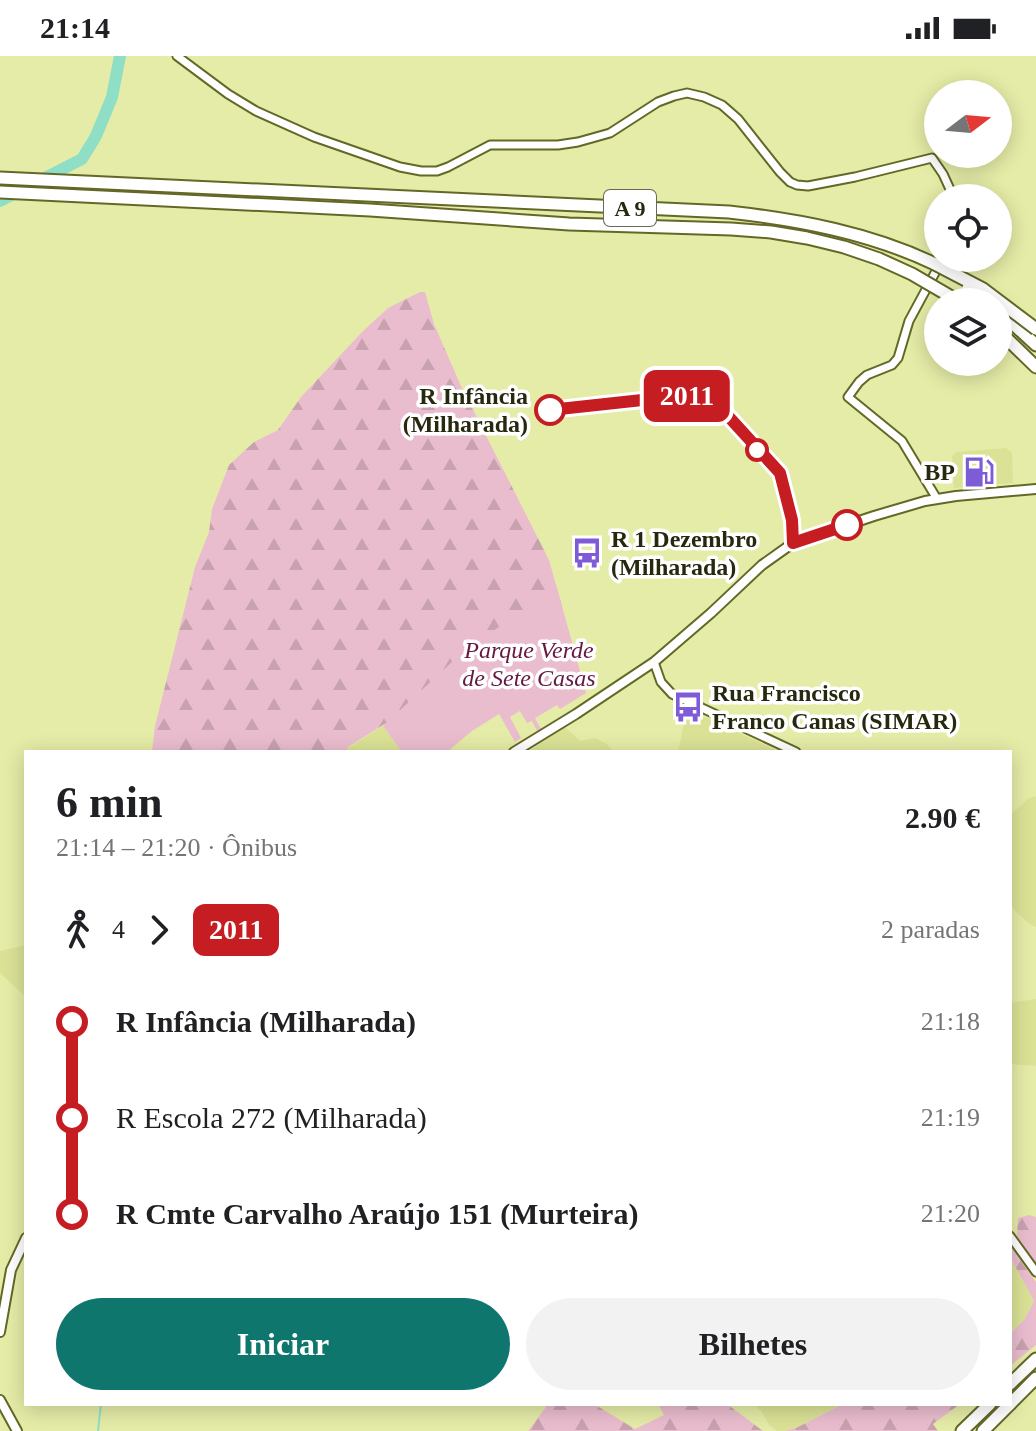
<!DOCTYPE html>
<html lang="pt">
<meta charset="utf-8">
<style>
:root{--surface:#fff;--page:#f2f2f2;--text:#202124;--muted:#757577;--accent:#0f766e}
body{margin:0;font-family:"Times New Roman",serif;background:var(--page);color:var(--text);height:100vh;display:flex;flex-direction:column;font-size:30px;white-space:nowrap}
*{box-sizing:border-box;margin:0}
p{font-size:26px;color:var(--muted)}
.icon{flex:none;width:44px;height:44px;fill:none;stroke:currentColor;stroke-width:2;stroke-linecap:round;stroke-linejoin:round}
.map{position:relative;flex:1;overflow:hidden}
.side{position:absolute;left:24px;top:694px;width:988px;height:656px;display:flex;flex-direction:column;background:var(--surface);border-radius:0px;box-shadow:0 4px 20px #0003}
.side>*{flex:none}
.badge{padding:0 16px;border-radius:12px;font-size:28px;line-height:52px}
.needle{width:52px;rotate:74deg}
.controls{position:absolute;left:924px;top:24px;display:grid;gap:16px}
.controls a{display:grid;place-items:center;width:88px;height:88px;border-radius:50%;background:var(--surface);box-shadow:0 4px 20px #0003;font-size:40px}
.map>.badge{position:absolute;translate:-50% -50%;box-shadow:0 0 0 4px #fff}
.legs{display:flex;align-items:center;gap:12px;height:88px;padding:0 32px;font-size:26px}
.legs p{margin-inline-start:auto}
.headline{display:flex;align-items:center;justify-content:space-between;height:136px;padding:0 32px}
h1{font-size:44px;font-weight:700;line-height:60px}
.action{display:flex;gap:16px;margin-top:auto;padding:16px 32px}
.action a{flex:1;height:92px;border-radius:48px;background:var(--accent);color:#fff;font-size:32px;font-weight:700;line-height:92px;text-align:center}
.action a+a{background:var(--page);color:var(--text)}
ul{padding:0 32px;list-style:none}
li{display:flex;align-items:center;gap:28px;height:96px;font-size:30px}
li i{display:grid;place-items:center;width:12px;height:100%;margin:0 10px;background:currentColor}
li i::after{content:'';width:20px;height:20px;margin:-10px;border:6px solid;border-radius:50%;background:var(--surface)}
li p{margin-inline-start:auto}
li:first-child i{background:linear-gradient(#0000 50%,currentColor 0)}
li:last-child i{background:linear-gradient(currentColor 50%,#0000 0)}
.status{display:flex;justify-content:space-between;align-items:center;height:56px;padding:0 40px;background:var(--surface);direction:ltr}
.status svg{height:22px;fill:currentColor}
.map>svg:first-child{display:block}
</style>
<div class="status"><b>21:14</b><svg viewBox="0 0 49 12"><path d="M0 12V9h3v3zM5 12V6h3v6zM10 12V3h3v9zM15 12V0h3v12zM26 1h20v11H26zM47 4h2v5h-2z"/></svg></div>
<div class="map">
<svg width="1036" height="1375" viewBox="0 0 1036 1375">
<defs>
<pattern id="forest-firs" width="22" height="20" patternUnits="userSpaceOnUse" patternTransform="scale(2)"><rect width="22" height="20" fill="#eabdce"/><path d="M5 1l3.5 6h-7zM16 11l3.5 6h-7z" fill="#c9a2b0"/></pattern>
</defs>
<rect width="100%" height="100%" fill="#e5eca7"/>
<g fill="#dbe296">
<path d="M1006,392L1012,397L1013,427L954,432L952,400L956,396Z"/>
<path d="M687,653L780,696H678Z"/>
<path d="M383,670L402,696H346L348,692Z"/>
<path d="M565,671L580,685L595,682L607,688L613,696H527Z"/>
<path d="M1036,740V871L1030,868L1015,855L1010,846V759L1029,742Z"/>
<path d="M26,889V941L0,917V895Z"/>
<path d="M1036,943V1010L1010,1008V947Z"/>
<path d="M1010,1201L1034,1245L1024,1264L1010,1278Z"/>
<path d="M754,1348H843L796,1372L784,1375H777L769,1369L762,1356Z"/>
</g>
<g fill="url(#forest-firs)">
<path d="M420,236H425L434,268L461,330L549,504L562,550L496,607L383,669L348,691L346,696H152L155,670L195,511L209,476L212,453L229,409L254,386L278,374L301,341L362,276L388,252Z"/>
<path d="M1029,1159L1036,1161V1208L1017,1181L1018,1162Z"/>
<path d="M1010,1190L1036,1226V1289L1010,1310V1278L1024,1264L1034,1245L1010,1201Z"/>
<path d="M544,1348H594L635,1373L664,1359L658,1348H727L763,1375H528L546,1351Z"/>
<path d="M843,1348H960L933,1368L938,1375H784L796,1372Z"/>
</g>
<path fill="#eabdce" d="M557,532L586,637L560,653L557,649L535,662L541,673L537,675L532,665L527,667L520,655L510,661L521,682L515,686L499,658L472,675L447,696H402L383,670L466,593Z"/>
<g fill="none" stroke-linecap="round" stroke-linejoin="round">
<path stroke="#8fdfc6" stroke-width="2" d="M98,1375L101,1348"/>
<path stroke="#8fdfc6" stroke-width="12" d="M0,145L82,103L96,80L112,41L120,0"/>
<g stroke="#636826" stroke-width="11">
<g id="tertiary">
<path d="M177,0L228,38L256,55L314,81L400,111L421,115H437L448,111L490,89H558L578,86L610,77L658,46L674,40L687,37L704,41L722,49L738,63L780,116L790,126L797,129L808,130L855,121L932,102L943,118L954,142"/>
<path d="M937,443L902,385L848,341L859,326L867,319L892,309L898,302L909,265L943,202"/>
<path d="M654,606L661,626L672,638L796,696"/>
<path d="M1010,1180L1036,1216"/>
</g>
</g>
<g stroke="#636826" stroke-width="12">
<g id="secondary">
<path d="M514,696L576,658L654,606L711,557L762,509L793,487L874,460L925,445L956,440L1036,433"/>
<path d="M0,1276L11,1214L26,1182"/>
<path d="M0,1344L17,1375"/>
</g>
</g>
<g stroke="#636826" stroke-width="15">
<g id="motorway">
<path d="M0,122L729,156C800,164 870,177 935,208"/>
<path d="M0,136L370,154L569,168L731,173L771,176L807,182L844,191L879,203"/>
<path d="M998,254L1036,289"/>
<path d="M998,274L1036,311"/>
<path d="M1010,1328L1036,1303"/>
<path d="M1010,1348L1036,1322"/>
<path d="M962,1375L990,1348"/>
<path d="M983,1375L1010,1348"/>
</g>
</g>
<use href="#tertiary" stroke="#fff" stroke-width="7"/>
<use href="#secondary" stroke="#fff" stroke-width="8"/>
<use href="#motorway" stroke="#fff" stroke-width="11"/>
<g stroke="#636826" stroke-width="15" stroke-linecap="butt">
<g id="motorway-bridge">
<path d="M879,203L912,218L960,246"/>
<path d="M935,208L983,233L1036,273"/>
<path d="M968,232L987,246"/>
</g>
</g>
<use href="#motorway-bridge" stroke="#fff" stroke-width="11"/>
</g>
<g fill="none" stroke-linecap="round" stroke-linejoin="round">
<g stroke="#fff" stroke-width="18">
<path id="line-1" d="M550,354L707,337L780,417L792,464L793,487L847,469"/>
</g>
<use href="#line-1" stroke="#c61d23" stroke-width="12"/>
</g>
<defs>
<g id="fuel-bare" transform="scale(2.4)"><path d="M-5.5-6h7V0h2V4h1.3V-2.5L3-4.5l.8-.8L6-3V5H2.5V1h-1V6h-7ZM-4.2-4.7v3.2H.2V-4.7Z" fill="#7e5cd7" stroke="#fff" stroke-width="2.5" paint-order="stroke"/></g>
<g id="bus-bare" transform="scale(2.4)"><path d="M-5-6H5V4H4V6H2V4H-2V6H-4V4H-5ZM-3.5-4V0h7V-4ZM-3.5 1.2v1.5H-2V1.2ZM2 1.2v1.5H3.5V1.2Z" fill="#7e5cd7" stroke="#fff" stroke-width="2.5" paint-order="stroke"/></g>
</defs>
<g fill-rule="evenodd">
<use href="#fuel-bare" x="979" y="416"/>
<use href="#bus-bare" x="587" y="497"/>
<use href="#bus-bare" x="688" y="651"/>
</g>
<g fill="#fff" stroke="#c61d23" stroke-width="4">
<circle cx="550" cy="354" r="14"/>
<circle cx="757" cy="394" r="10"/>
<circle cx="847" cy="469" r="14"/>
</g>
<g text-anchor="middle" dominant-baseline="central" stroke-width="7" stroke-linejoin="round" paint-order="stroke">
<rect fill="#fff" stroke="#686956" stroke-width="2" x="604" y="134" width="52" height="36" rx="6"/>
<g font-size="22" font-weight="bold" fill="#27290e">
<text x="630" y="152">A 9</text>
</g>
<g font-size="24" font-weight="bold" fill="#27290e" stroke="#fff" text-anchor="end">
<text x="528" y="340">R Infância<tspan x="528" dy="28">(Milharada)</tspan></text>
</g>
<g font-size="24" font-weight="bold" fill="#27290e" stroke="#fff" text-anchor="start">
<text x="955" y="416" text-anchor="end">BP</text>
<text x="611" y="483">R 1 Dezembro<tspan x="611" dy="28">(Milharada)</tspan></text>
<text x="712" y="637">Rua Francisco<tspan x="712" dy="28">Franco Canas (SIMAR)</tspan></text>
</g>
<g font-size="24" font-style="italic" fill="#651840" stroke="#fff">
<text x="529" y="594">Parque Verde<tspan x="529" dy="28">de Sete Casas</tspan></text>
</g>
</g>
</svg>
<div class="controls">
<a><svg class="needle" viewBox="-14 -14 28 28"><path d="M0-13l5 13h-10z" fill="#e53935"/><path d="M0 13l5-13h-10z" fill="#757577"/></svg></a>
<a><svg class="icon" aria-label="locate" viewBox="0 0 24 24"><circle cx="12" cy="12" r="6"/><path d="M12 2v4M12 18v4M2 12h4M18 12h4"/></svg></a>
<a><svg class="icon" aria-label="layers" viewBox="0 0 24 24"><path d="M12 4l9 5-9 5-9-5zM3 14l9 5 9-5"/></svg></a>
</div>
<b class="badge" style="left:687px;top:340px;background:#c61d23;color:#fff">2011</b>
<section class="side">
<div class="headline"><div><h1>6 min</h1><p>21:14 – 21:20 · Ônibus</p></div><b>2.90 €</b></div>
<div class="legs"><svg class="icon" aria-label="walk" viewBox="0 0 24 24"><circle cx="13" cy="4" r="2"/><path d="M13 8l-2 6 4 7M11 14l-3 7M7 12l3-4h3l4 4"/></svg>4<svg class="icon" aria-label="forward" viewBox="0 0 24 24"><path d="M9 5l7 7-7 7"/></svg><b class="badge" style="background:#c61d23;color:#fff">2011</b><p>2 paradas</p></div>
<ul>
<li><i style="color:#c61d23"></i><b>R Infância (Milharada)</b><p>21:18</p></li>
<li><i style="color:#c61d23"></i><span>R Escola 272 (Milharada)</span><p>21:19</p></li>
<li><i style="color:#c61d23"></i><b>R Cmte Carvalho Araújo 151 (Murteira)</b><p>21:20</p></li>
</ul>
<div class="action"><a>Iniciar</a><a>Bilhetes</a></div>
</section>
</div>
